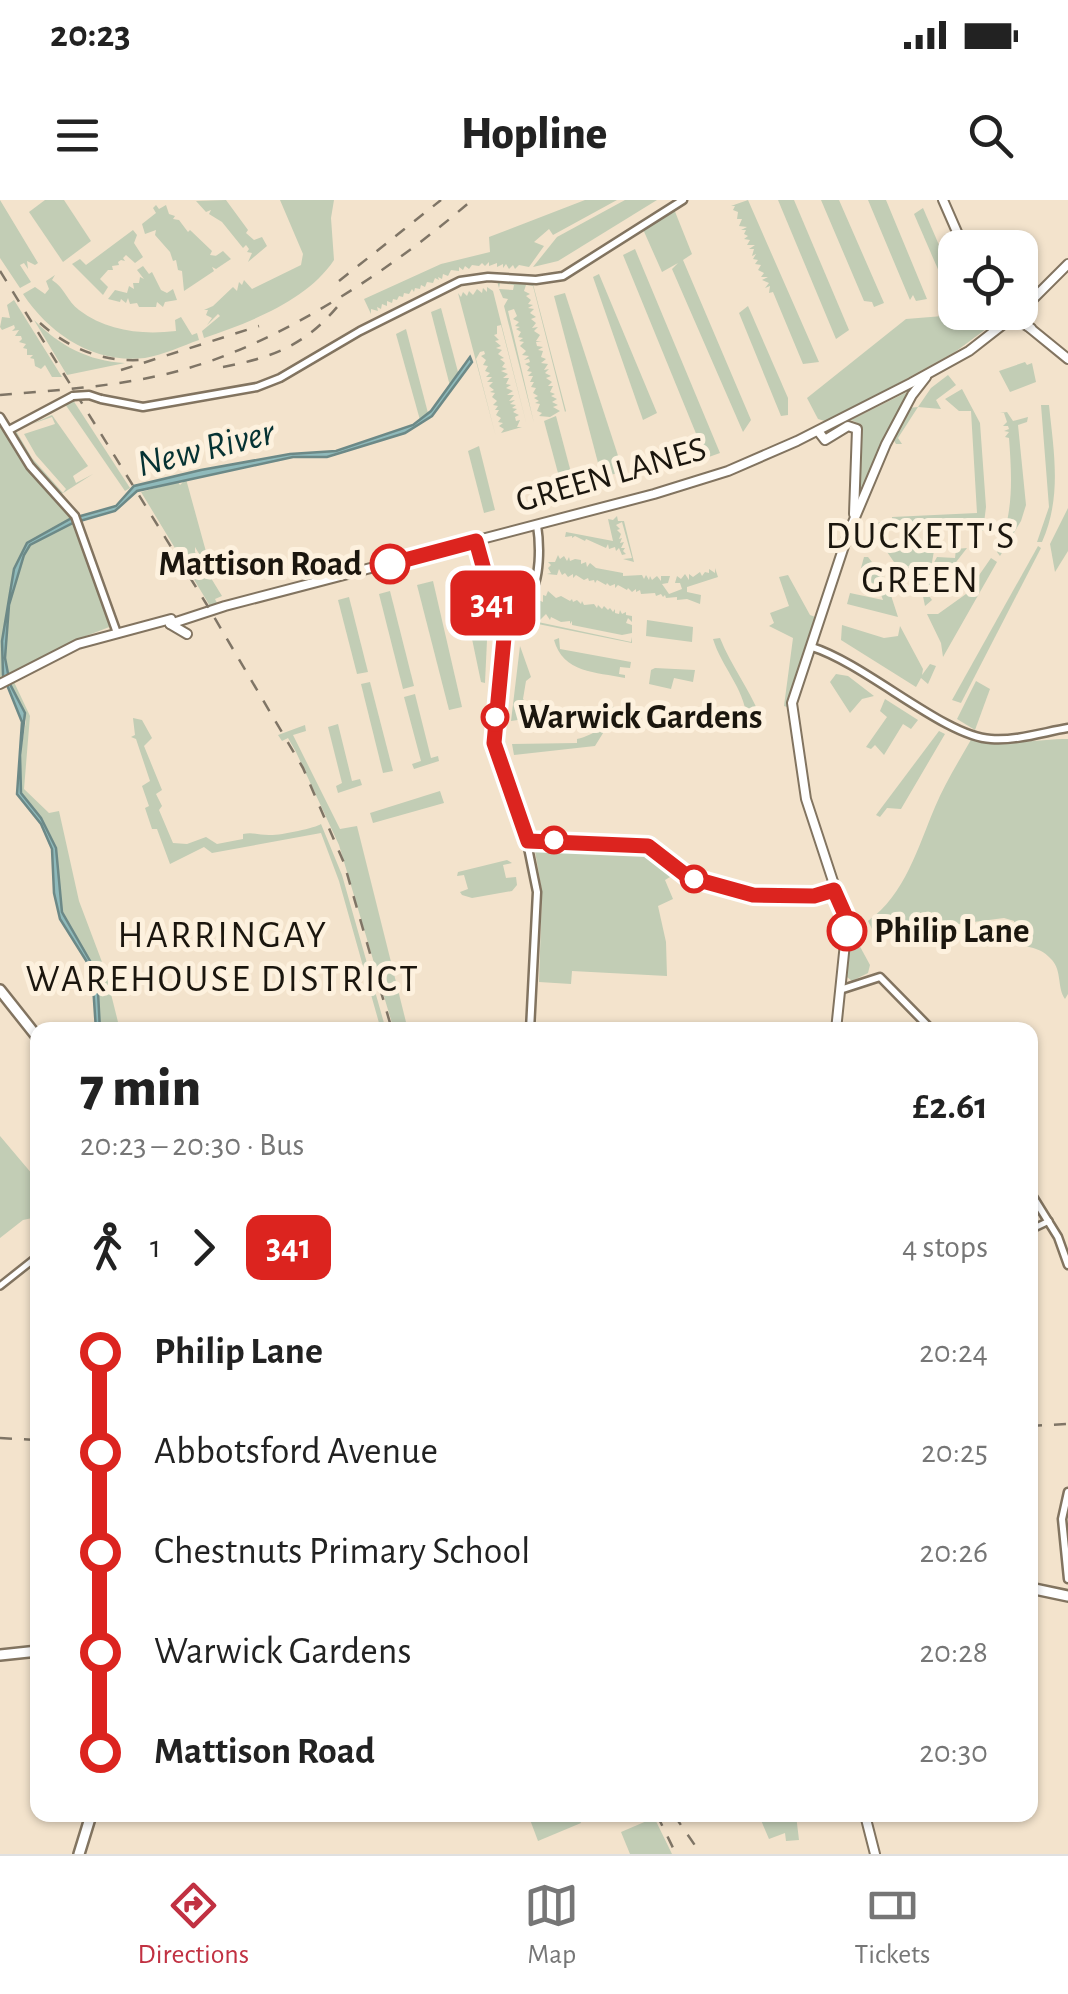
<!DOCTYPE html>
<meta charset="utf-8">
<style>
:root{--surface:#fff;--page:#f2f2f2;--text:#222;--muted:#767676;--line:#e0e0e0;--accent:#c13142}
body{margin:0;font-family:"Alegreya Sans",sans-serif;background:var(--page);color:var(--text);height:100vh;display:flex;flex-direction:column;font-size:38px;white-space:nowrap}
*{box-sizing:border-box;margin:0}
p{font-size:32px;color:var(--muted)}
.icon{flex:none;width:55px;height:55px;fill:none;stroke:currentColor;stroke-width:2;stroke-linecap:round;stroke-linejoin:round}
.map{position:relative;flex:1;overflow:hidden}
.panel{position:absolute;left:30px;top:822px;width:1008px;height:800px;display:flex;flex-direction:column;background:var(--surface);border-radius:20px;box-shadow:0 2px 8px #0004}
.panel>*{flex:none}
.badge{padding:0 20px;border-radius:15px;font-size:35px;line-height:65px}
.controls{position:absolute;left:938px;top:30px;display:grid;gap:20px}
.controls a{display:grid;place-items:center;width:100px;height:100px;border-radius:20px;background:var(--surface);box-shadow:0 2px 8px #0004;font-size:50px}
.map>.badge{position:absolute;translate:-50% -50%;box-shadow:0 0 0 5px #fff}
.legs{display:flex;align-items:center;gap:15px;height:110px;padding:0 50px;font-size:32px}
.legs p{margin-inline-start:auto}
.head{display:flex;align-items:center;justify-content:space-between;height:170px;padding:0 50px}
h1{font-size:55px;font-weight:800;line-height:75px}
ul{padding:0 50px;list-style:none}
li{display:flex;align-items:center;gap:35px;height:100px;font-size:38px}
li i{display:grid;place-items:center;width:15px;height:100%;margin:0 12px;background:currentColor}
li i::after{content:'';width:25px;height:25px;margin:-12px;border:8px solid;border-radius:50%;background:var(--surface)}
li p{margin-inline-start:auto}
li:first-child i{background:linear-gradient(#0000 50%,currentColor 0)}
li:last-child i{background:linear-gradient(currentColor 50%,#0000 0)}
.status{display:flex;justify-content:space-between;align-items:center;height:70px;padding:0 50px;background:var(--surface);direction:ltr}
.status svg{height:28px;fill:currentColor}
header{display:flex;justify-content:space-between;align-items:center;height:130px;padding:0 50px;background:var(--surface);font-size:45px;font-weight:800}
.tabs{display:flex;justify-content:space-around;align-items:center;height:140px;border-top:2px solid var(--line);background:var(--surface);font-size:28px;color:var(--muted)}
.tabs a{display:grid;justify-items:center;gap:5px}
.tabs .on{color:var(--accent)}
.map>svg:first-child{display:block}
</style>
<div class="status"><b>20:23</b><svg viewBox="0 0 49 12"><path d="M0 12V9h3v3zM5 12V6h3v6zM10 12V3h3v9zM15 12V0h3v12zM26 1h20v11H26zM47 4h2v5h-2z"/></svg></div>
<header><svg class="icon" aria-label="menu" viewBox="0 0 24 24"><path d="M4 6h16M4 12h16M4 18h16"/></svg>Hopline<svg class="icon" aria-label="search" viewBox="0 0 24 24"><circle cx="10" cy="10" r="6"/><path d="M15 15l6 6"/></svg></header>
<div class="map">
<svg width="1068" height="1654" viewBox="0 0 1068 1654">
<rect width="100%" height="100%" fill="#f3e3cc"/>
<g fill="#c2cdb5">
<path d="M0,0L38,63L35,65L27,61L28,69L24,63L20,65L31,82L20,88L0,58Z"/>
<path d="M45,0H64L91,41L63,62L29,12Z"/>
<path d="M226,0L248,30L246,33L254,40L262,37L267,46L248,62L252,53L247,52L249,49L246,45L243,48L222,22L209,14L211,10L206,12L196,1Z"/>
<path d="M280,0H334L331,18L334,60C307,101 248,123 204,138L202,131L220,116L218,114L207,125L212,118L206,115L208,110H204L213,106L233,87L237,91L239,82L242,85L244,80L252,89L301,65L303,54Z"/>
<path d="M585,0H617L553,35L549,29L534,42L544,46L529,67L519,65L515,69L513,65L509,69L506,64L503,68V64L497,67V63L489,66V62L485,66L482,63L479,66L472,65L469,69L465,66L463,70L459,67V71L451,70L448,76L443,74L442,79L438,77L439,80L435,78L433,83L427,82L425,87L421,85L420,89L415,88L414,92L412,89L409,94L404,93L403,97L399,96L397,100L393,99L392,103L387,101V106L382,104L381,109L377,107L378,111L371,109V114L364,99L441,64L490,52L489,37Z"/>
<path d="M625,0H657L558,61L533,67L557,37Z"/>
<path d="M748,0L819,162L803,164L773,92L769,93L770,86L765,88L769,83L762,80L768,77H761L764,73L758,70L761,65L755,64L758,60L753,59L756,54L752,56L754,49H749L755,45H747L750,40L744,39L748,36L744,34L746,30H741L747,27L739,26L742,19H737L738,12L733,10L735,6H731Z"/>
<path d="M778,0H794L849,130L836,139Z"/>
<path d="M821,0H839L884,103L874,107L872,102L864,101Z"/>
<path d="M868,0H886L927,99L916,101L913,95L910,100Z"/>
<path d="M156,5L159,9L166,5L169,14L175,16L173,19L179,20L188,32L190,30L212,51L210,55L217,56L207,62L223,51L231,59L216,69L212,67L214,71L184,91L182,71L178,70L176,60L173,61L170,52L155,35L156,30L145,34L142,24L156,13L153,8Z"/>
<path d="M923,8L955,82V94L950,97L914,14Z"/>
<path d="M674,9L692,54L683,60L751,220L743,232L672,69L678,63L662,72L642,27Z"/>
<path d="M133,30L137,35L134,43L143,57L135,63L126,55L123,58L125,61L121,60L118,62L119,65L112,66L113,70H108L100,79L108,87L103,95L72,64L80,59L86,65Z"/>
<path d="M635,49L720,253L706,258L623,55Z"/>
<path d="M143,66L149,74L152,72L161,90L167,93L173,89L177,100L165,102L163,107L157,102L156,107H139L137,103L130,104L128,98L126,103L121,99L120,102L108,99L115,90L127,93L129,86L134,89L133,83H139L140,77L144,79L137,70Z"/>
<path d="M599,74L657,213L643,220L593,77Z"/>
<path d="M55,75L52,80C65,88 67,101 79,110C107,131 141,135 176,131L175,120L181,117L192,135L197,133L199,140C182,146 163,155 145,158C95,164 50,135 23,94L35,87L45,94L49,89L46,81Z"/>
<path d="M497,81L533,84L566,211L565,212L533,86L526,85L524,91L530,94L526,96L531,100L528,104L533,105L528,108L534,109L530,113L536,117L531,119L536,123L532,128L538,127L534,131L540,135L536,141H542L536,142L537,146L543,147L538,150L543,151L541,157L546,159L541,163L548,164L544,170L549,169L545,173L551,176L546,178L552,182L548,186H553L550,192L555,194L551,196L557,199L552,202L558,205L553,207L560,211L550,217L539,216L542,213L537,211L540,204L535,203L539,201L534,198L538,196L533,193L536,188L531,187L534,182H530L533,176H528L532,172L527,171L530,167L525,164L530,162L529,159L524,160L529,156L522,155L526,151L520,146L524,142L519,141L523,138L518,137L521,132L516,129L520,127L515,126L519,122L513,119L517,116L514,109L508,111L534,223L504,106L508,99L503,98L499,89L513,90L514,85L500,83L499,88Z"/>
<path d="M487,87L493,91L527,226L501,125L497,126V134L494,135L499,140L495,141L501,146L496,148L502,150L498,154L504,158L500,159L505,163L502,167L507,169L501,171L508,174L503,178H509L506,184L511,185L506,188L513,191L507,195H514L509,201L515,200L510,204L516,205L512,208L517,209L513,212L519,215L515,217L516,221L520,220L517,227H522L501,233L504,229L499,226L503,223L498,222L501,218L496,215L499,210H495L498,206L493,205L497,201L492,197L495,193L490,192L494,190L489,186L493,182H487L492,177H486L490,173L485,171L488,166L483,165L486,160L481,156L485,154L484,151L480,152L476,159L496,237L458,93L461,97L463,92L467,96L469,91L473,95L477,89L482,93L483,88L487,92Z"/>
<path d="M565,93L623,271L602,278L554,96Z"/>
<path d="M14,100L62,177H52L45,165L41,169L35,166L34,159L30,158L33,155H27V149L23,148L26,144L19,142L22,139L21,136H15L19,130L12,131L15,128L14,125L2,130L0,127L2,117L10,118L7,105Z"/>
<path d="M748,106L788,198V215L781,216L739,113Z"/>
<path d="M441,108L458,172L450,186L431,112Z"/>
<path d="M992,112L998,120L955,152L828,222L818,219L807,198L906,119Z"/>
<path d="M34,120C60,146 88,161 125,163L67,175Z"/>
<path d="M406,129L428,213L420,220L396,134Z"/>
<path d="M1025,162L1027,165L1032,163L1036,182L1010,192L999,171Z"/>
<path d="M948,175L956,185L936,200L941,209L918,207L898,238L902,244H896L893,239L908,208L918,207L931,188Z"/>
<path d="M962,189L980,223L986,307L983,331L958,327L870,329L873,323L892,321V317L977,313L971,211H959L945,199Z"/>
<path d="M911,190L864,291H859L862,225L851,220Z"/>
<path d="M73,200L130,288L125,291L65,204Z"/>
<path d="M1041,205H1049C1054,253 1062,297 1042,342H1037L1049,307Z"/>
<path d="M1007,212L1013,221L1028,217L1027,222L1018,225L1026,305L1021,321L1000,356L997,352C1014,314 1012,278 1009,238L1005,237L1009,232L1004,231L1009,229L1008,226H1003L1007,222L1004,213H1000Z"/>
<path d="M52,215L88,266L73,276L76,283L93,274L60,295L35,267L13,232L16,231L32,258L63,293L66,289L36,255L24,234L55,224L52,217L32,224Z"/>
<path d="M556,216L577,295L565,299L544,221Z"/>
<path d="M0,224L27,268L72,318L112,426L73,441L0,479Z"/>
<path d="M479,246L495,310L484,313L468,251Z"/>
<path d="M186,279L213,377L195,347V352L222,396L215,399L217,403L210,406L141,292L178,282L180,285Z"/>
<path d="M1068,308V351L1055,372L1050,344Z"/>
<path d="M617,316L618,321H624L634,362L623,359L632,358L622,322L616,325L620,329L617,330L621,334L619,339L622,338L620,343L624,342L621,348H625L623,351L626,354L622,355L619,348L616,351L615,347L609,349L608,344L606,348L586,339L585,341L575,336L572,338V336L565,337L566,332L613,341L608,319L613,320Z"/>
<path d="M935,345L931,368L937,357L955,358L956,349L967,348L939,384L927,393L932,400L925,406L917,367L908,366L911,371L903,375L885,349Z"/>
<path d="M1038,346L1041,348L961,503L952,500Z"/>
<path d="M558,355L560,359L564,356L567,361L569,357L570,361L575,359L581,360V364L586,362L587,367L590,363L596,368L623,373V376L642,375L644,379L646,375L649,380L650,376L652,380L657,376L661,381V376H670L668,383L662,384L669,394L682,389L680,383H675L677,376L681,379L685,374L689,380V374L693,377L700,372L702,376L705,372L709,373V369L715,373V368L718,377L687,387V392L701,395L700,404L687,399L677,400V397L666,398L665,395L663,397L661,394L656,396L655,393L641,394L640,390L636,392V389L632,392L628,388L627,390L618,385L615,388V384L610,386L607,383L606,385L597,380L595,383L594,380L589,381L588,378L584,380L576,375L573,378V374L568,377L565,373L562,375L559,369L557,375L547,374L551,373L548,368L551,365L548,362H555Z"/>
<path d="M864,357H868L886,380L898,417L847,404L850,393L883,400L877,384L867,382L870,370L861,368Z"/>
<path d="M991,358L997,362L943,457L941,443L927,414H938L966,394Z"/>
<path d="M469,370L487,440L485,483L481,482L458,372Z"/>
<path d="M788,375L810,415L818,418L787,507L784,506L793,438L769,426L774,423L770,413L789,406L779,377Z"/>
<path d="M433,381L462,507L449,510L417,385Z"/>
<path d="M539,388L536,399L543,402V395L546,396L548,391L556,398L561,396L570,401L572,399L573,402L577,400L581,404L582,401L584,405L594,404L597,408L598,405L602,409L604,406L608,410L610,408L613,412L615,409V413L619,414L620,410L622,414L626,412V415L632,416V422L628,418L626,423L632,425V433L622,435L572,425V421L570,424V421L561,422L551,417L550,420L546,414L538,422L631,442L632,437V443L533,423L530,413H534L540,407L536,400L523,414L520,411L532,401Z"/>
<path d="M390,391L414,486L403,489L379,394Z"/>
<path d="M349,397L368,472L357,474L338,400Z"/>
<path d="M647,420L693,427L692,442L646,436Z"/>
<path d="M842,425L884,438L898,436L900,426L923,469L922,475L930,464L936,466L928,484L921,478L916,487L841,440Z"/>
<path d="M559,438L560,449L631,462L630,468L620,467L619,474L625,475V478C596,472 563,473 554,440Z"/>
<path d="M720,438C731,466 749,488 760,516L747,518C743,486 722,468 713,439Z"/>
<path d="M520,446L531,477L526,481L523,499L531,508L538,509V517L511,521Z"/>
<path d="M655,468L695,470L693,482L674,478L671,489L649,484L651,470Z"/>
<path d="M836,474L848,476L874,496L862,499L850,513L830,482Z"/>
<path d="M976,481L990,489L975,530L957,519Z"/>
<path d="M14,482L30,516L24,589L49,613L59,611L79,701L105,770L120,830H100L97,773L62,712L56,648L41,618L21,593L20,555L26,521L22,505L10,484Z"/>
<path d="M370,482L393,571L383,573L361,484Z"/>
<path d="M415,494L431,558L438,556L439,561L414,569L412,564L421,561L404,497Z"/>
<path d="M885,499L918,520L911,529L903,524L884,555L875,545L871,549L866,547L887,517L880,511Z"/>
<path d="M609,506L614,507L613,517L595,546L514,555L512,544L577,543V539C595,535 608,525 609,506Z"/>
<path d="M133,518L142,520L152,538L144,546L162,590L156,594L162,606L159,610L173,643L187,644L206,637L217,644L243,639V634C253,632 258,635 269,635C277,636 316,628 321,624L342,675L386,830H381L339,681L321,633L212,653L204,647L170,664L157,629H152L145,608L149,606L142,586L150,581L136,539L131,537L135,535Z"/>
<path d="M338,524L352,581L360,579L362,585L338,593L336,586L342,583L328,527Z"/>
<path d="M305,525L306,531L293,535L340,629L357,626L408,830H394L339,645L296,552L288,538L282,541L278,535Z"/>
<path d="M939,531L945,534L901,609L887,608L880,617L876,615Z"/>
<path d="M972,538C996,547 1040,539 1068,539V794L1065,799C1057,788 1062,771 1052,760C1033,738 1020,759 1014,721L1004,718L928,728L931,738L926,740L924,729L883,738L876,743L873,736L875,735L868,721C905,695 918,647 935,607C945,583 959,561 972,538Z"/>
<path d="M440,591L444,603L373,623L370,613Z"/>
<path d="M542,643L637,647L654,654L675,674L665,680L673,699L658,706L666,742L667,776L572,771L571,784L539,782L542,691L534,646Z"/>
<path d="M507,660L512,663L503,665L506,678L516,677L517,685L512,691L472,698L462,695L460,692L468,689L464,675L457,676L458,672Z"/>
<path d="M851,730L870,765L868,773L852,781L847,777Z"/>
<path d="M0,936L38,981L37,1017L23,1020L0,1038Z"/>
<path d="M534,1615H578L581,1623L538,1641L529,1617Z"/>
<path d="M648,1615H653L672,1654H630L621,1632L649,1620Z"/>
<path d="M796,1615L799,1640L786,1641L785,1633L769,1639L760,1618Z"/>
</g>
<path fill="#8fbabb" stroke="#6c8987" stroke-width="2.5" d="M470,157L472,162L432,216L405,233L327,257H293L137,291L115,311L73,323L30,345L24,355L9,405L5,458L10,484L25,513L20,555L21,593L41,618L56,648L62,712L97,773L100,830H96L92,770L60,719L54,693L52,649L41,624L17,594L22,522L3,475L2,441L14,369L27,343L70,319L116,306L134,286L201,270L290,254L336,251L413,225L431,211Z"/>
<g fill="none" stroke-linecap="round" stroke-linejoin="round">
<g stroke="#827460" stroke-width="10">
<g id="tertiary">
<path d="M477,341L498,421L505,427"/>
<path d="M1030,1030L1049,1021"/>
<path d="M0,1086L38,1056"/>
</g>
</g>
<g stroke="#827460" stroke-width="11">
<g id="secondary">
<path d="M101,199L143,207L257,187L280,178L360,131L460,81L488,77L536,80L563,76L683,0"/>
<path d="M0,217L30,266L75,316L117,433"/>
<path d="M9,230L73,196"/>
<path d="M812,447C866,464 945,537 991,539C1016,541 1044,532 1068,528"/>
<path d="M843,789L880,777L932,830"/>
<path d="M530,830L537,692L523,623L495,551L493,537L505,427C509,412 521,407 529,396C541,380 540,344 537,325"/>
<path d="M1030,992L1058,1037L1068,1065"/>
<path d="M1068,1292L1062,1319L1068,1379"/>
</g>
</g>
<g stroke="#827460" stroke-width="12">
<g id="primary">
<path d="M943,0L964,48"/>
<path d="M1001,112L1031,128"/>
<path d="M1020,112L1068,64"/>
<path d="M1014,115L1068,159"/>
<path d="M818,231L825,240L848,226L857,229L854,314"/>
<path d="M170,424L225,406L654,294L728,271L797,241L911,183L969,151L1019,112"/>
<path d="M170,424L187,434"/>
<path d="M0,484L78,444L171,419"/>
<path d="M836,830L847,724L806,599L792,503L848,334L886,244L912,195L926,177"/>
<path d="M865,1615L875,1654"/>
</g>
</g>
<g stroke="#827460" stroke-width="14">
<g id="trunk">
<path d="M0,790L38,838"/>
<path d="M1030,1388L1068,1396"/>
<path d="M0,1455L38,1451"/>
<path d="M79,1654L91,1615"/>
</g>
</g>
<use href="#tertiary" stroke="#fff" stroke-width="5"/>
<use href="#secondary" stroke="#fff" stroke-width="6"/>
<use href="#primary" stroke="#fff" stroke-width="8"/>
<use href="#trunk" stroke="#fff" stroke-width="9"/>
<g stroke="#7f7566" stroke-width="2.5" stroke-dasharray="12 12" stroke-linecap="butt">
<path d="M0,71L207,405L303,568L344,663L392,830"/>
<path d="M339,81L441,0"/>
<path d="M40,123C68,148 102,162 140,160"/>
<path d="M223,167C276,157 309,143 342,101"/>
<path d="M121,170L259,126"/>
<path d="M0,195C60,190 124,186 182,170C283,142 394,68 472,0"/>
<path d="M1030,1226L1068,1224"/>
<path d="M0,1238L38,1240"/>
<path d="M657,1615L676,1654"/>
<path d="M674,1615L701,1654"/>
</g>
<g stroke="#827460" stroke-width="11" stroke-linecap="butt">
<path id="secondary-bridge" d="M73,196L89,195L101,199"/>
</g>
<use href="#secondary-bridge" stroke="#fff" stroke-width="6"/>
</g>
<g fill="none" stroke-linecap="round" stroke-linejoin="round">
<g stroke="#fff" stroke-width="22">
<path id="line-1" d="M390,364L476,341L498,420L505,427L494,543L528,641L648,646L688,677L753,695L814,696L834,690L846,717L847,731"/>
</g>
<use href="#line-1" stroke="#dc241f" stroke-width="15"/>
</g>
<g fill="#fff" stroke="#dc241f" stroke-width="5">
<circle cx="390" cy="364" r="18"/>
<circle cx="495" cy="517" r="12"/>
<circle cx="554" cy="640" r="12"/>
<circle cx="694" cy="679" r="12"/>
<circle cx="847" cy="731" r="18"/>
</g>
<g text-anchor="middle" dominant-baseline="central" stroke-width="10" stroke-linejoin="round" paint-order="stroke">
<g font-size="35" fill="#1b160e" stroke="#fdf1de">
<text transform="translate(611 275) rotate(-16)">GREEN LANES</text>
</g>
<g font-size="35" font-weight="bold" fill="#1b160e" stroke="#fdf1de" text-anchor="start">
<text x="362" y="364" text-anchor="end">Mattison Road</text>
<text x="518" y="517">Warwick Gardens</text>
<text x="874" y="731">Philip Lane</text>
</g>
<g font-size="38" font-style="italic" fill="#053233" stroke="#fdf1de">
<text transform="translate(206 249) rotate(-14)">New River</text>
</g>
<g font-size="38" letter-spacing="2.5" fill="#1b160e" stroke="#fdf1de">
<text x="921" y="337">DUCKETT'S<tspan x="921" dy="44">GREEN</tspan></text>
<text x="223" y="736">HARRINGAY<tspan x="223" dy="44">WAREHOUSE DISTRICT</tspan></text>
</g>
</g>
</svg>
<div class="controls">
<a><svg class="icon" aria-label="locate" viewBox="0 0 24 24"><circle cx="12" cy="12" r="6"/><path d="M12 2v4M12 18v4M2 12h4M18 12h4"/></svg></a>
</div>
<b class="badge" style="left:493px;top:403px;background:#dc241f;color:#fff">341</b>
<section class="panel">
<div class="head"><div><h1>7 min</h1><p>20:23 – 20:30 · Bus</p></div><b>£2.61</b></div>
<div class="legs"><svg class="icon" aria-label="walk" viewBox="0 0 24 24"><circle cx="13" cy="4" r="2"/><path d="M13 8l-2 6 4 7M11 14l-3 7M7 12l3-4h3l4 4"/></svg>1<svg class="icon" aria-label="forward" viewBox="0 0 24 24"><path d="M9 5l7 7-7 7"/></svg><b class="badge" style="background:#dc241f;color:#fff">341</b><p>4 stops</p></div>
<ul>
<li><i style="color:#dc241f"></i><b>Philip Lane</b><p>20:24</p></li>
<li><i style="color:#dc241f"></i><span>Abbotsford Avenue</span><p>20:25</p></li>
<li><i style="color:#dc241f"></i><span>Chestnuts Primary School</span><p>20:26</p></li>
<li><i style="color:#dc241f"></i><span>Warwick Gardens</span><p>20:28</p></li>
<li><i style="color:#dc241f"></i><b>Mattison Road</b><p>20:30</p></li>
</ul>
</section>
</div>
<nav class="tabs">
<a class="on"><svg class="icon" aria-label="directions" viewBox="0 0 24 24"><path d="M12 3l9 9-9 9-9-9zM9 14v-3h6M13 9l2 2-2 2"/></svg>Directions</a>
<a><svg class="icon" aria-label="map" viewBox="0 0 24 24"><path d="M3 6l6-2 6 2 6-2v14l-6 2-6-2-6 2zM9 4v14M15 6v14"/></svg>Map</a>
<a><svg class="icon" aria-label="tickets" viewBox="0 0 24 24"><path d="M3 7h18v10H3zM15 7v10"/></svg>Tickets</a>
</nav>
